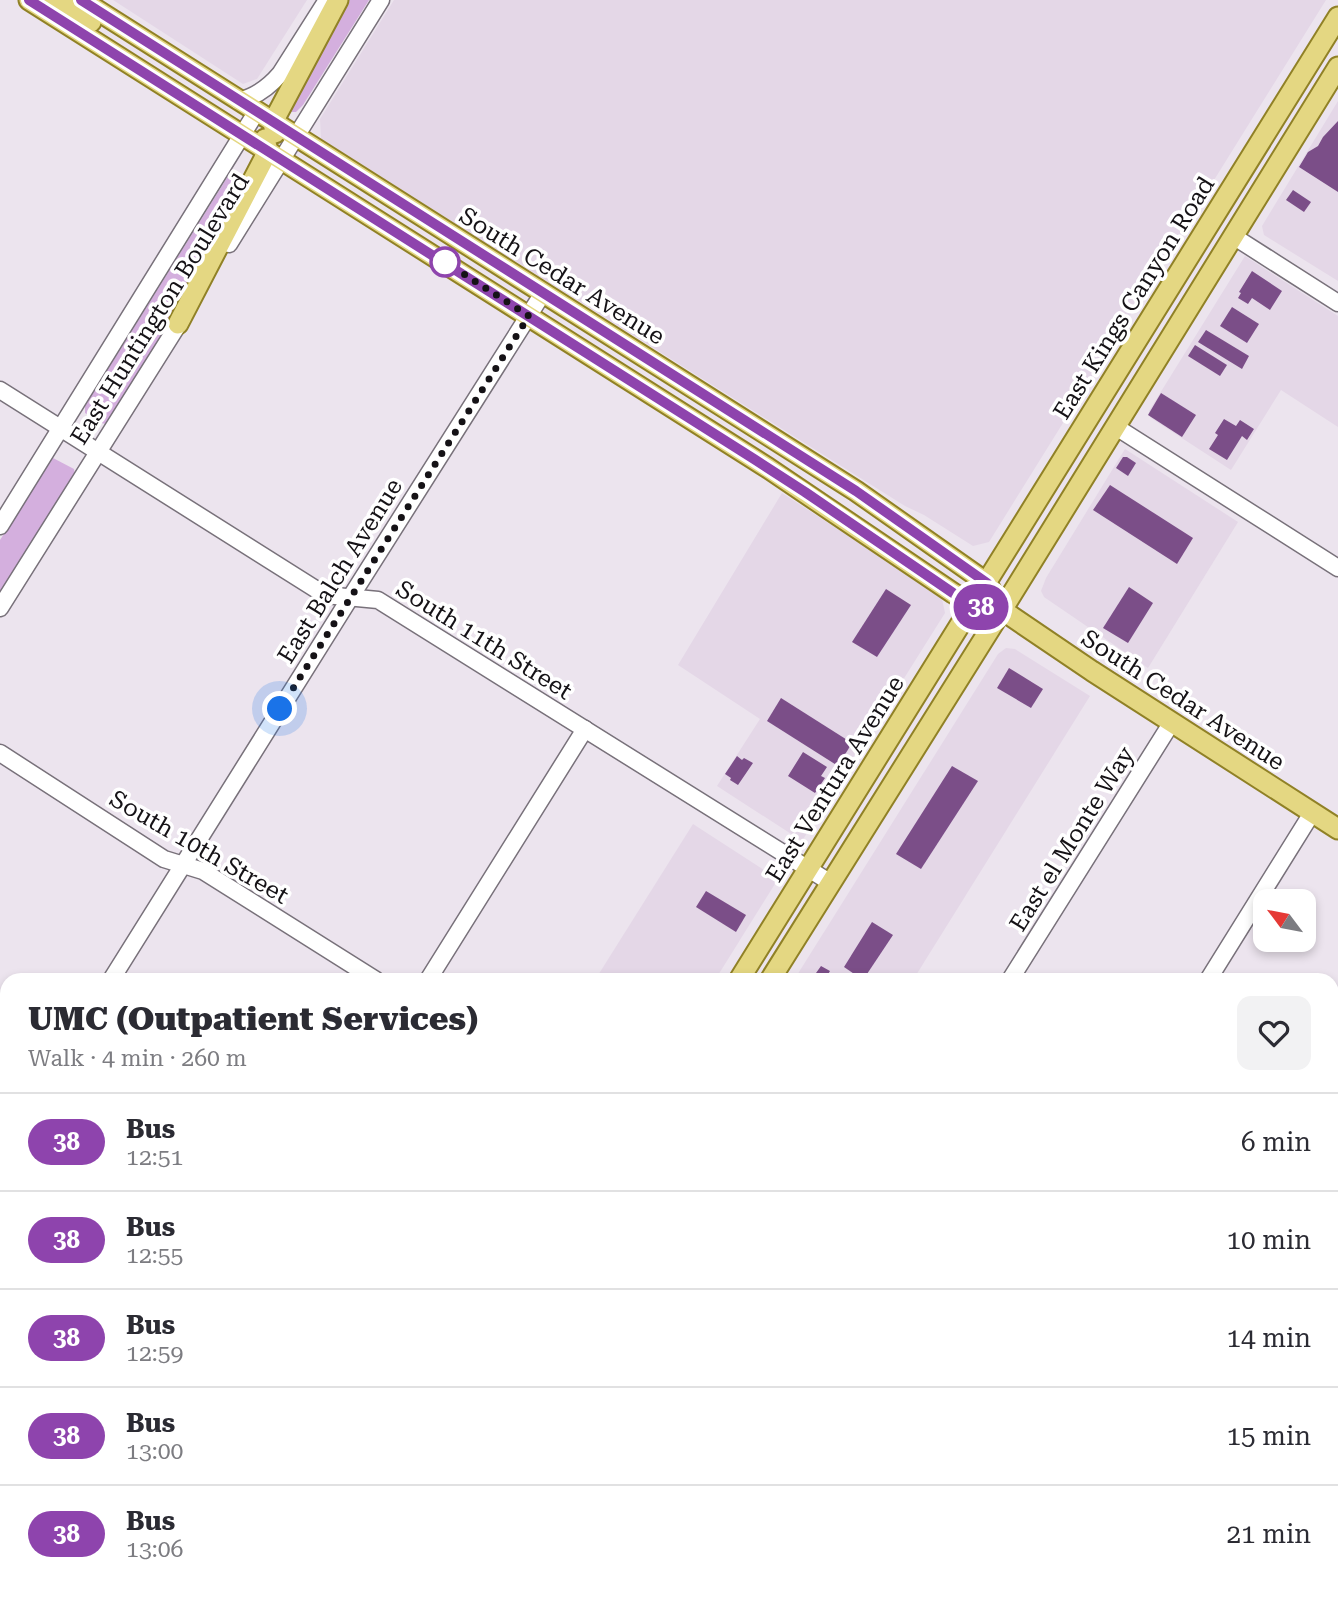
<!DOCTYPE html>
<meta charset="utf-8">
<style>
:root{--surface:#fff;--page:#f2f2f3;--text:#2b2b33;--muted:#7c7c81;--line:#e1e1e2}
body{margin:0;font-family:"Roboto Serif",serif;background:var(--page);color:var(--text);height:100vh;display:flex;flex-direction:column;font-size:26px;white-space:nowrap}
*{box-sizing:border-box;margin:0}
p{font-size:23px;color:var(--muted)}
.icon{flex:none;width:38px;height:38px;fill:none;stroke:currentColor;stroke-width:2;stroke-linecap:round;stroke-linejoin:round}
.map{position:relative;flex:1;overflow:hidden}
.details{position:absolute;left:0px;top:973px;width:1339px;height:625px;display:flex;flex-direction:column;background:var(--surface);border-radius:21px 21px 0 0;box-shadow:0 4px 10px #0003}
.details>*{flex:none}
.badge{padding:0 14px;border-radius:23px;font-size:24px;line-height:46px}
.needle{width:46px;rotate:302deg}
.controls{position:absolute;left:1253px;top:889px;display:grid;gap:14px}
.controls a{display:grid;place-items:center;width:63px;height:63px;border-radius:14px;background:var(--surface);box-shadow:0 4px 10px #0003;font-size:35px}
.you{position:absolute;width:35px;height:35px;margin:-18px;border:5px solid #fff;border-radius:50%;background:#1a73e8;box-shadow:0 0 0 10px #1a73e833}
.map>.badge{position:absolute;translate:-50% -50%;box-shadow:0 0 0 4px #fff}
.round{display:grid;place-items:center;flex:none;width:74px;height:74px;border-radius:14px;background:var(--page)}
.overview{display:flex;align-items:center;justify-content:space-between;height:119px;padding:0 28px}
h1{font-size:33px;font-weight:800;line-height:52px}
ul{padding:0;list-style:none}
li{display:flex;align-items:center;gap:21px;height:98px;padding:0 28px;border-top:2px solid var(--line)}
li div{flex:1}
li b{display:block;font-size:26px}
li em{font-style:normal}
li .badge{min-width:77px;font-weight:700;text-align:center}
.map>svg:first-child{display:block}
</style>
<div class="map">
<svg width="1338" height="1597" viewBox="0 0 1338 1597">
<rect width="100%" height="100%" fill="#ece4ee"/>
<g fill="#e4d7e7">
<path d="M113,0H307L257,79L243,84Z"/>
<path d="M394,0H1326L989,542L973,546L924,515L905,506L321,139L320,119Z"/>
<path d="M1338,101V281L1264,235L1262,226Z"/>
<path d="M1245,256L1338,316V427L1281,390L1231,470L1151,418L1149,415V411Z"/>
<path d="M1125,449L1238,522L1148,668L1044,597L1041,591L1046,578Z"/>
<path d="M782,493L867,548L942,599L945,613L802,841L717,786L760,719L678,665Z"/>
<path d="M1006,648L1015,649L1090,696L913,980H794L998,654Z"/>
<path d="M693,824L778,879L715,980H595Z"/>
<path d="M213,1591H331L327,1597H209Z"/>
<path d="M405,1591H498L508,1597H401Z"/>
<path d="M940,1591H995L1004,1597H936Z"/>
<path d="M1012,1591H1264L1274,1597H1009Z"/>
</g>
<g fill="#d4afde">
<path d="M346,0H369L303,105L296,112H289Z"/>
<path d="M230,173L247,184L176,315L109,422L106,424L101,423L85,413V406Z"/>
<path d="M53,458L74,469L75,475L0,596V540Z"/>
</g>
<g fill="#7b4e88">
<path d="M1338,121V192L1299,167L1308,152L1318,146L1323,137Z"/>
<path d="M1293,190L1311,202L1304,212L1286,200Z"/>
<path d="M1252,271L1282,291L1270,310L1252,298L1248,304L1238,298L1241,293L1239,292Z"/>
<path d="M1232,307L1259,324L1247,343L1220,326Z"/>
<path d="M1206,330L1249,356L1242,369L1198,342Z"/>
<path d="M1195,345L1227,365L1220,376L1188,356Z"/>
<path d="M1161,393L1196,415L1182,437L1148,415Z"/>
<path d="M1224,419L1236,426L1240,420L1254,429L1247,440L1242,436L1227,460L1209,449L1218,435L1215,433Z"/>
<path d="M1123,457H1127L1136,463L1128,476L1116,468Z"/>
<path d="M1110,485L1193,538L1177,564L1093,510Z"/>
<path d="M1129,587L1153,603L1128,643L1103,628Z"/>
<path d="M886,589L911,605L877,657L852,642Z"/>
<path d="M1009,668L1043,689L1031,708L997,688Z"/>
<path d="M781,698L852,743L838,766L767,721Z"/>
<path d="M803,752L827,767L821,776L825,778L815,793L788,776Z"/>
<path d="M737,756L742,760L744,758L753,763L738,785L730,780L731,778L725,774Z"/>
<path d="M952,766L978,781L921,869L896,854Z"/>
<path d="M706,891L746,915L736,932L696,907Z"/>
<path d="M872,922L893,935L863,980L844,967Z"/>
<path d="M821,966L830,971L826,978L829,980H811Z"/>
</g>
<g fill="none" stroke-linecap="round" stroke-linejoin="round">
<g stroke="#78717a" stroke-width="19">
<g id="minor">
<path d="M238,101C255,97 269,87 280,74L327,0"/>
<path d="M1233,236L1338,303"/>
<path d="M229,244L381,0"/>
<path d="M0,390L325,595L378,600L831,883"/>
<path d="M1116,427L1338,568"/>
<path d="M0,526L257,111"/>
<path d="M0,608L183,317"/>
<path d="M0,753L164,859L203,871L376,980"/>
<path d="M111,980L350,598L543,293"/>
<path d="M428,980L585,729"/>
<path d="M1010,980L1172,722"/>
<path d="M1208,980L1312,813"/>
<path d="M1332,1098L1338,1088"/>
<path d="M0,1121L7,1126"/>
<path d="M0,1157L7,1146"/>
<path d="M1332,1416L1338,1406"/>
<path d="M0,1501L7,1506"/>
<path d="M139,1591L149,1597"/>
<path d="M522,1591L532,1597"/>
<path d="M1292,1591L1302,1597"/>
<path d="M41,1597L45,1591"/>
</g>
</g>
<g stroke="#908126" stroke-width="23">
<g id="major">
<path d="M29,0L768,468L953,593L973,605L1002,610L1092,671L1338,829"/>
<path d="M56,0L91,22"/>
<path d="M81,0L856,491L987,583L993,594"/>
<path d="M275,133L273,122L338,0"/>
<path d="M178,324L268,151L265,139"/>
<path d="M739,980L1338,17"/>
<path d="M770,980L1002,610L1338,67"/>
<path d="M352,1597L356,1591"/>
<path d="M384,1597L388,1591"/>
</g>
</g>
<use href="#minor" stroke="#fff" stroke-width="16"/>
<use href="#major" stroke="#e4d782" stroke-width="19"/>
</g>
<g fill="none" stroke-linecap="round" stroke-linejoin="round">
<g stroke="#fff" stroke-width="16">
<path id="line" d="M29,0L754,459L805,492L953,593L972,605L1002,610L987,583L856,491L81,0"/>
</g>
<use href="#line" stroke="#8e44ad" stroke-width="10"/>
<path stroke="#151216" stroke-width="7" stroke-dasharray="0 12.6" d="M280,709L529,316L445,262"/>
</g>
<circle fill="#fff" stroke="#8e44ad" stroke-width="3.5" cx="445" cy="262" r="14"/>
<g text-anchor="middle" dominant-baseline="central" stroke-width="7" stroke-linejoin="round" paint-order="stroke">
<g font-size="24" fill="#151216" stroke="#fff">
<text transform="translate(562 276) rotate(32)">South Cedar Avenue</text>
<text transform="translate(1134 298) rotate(-58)">East Kings Canyon Road</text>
<text transform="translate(160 309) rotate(-58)">East Huntington Boulevard</text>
<text transform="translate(340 571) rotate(-58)">East Balch Avenue</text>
<text transform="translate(484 640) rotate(32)">South 11th Street</text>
<text transform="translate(1183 700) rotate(33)">South Cedar Avenue</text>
<text transform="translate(835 779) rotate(-58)">East Ventura Avenue</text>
<text transform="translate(1072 839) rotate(-58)">East el Monte Way</text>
<text transform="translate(199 847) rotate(30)">South 10th Street</text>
</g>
</g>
</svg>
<div class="controls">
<a><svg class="needle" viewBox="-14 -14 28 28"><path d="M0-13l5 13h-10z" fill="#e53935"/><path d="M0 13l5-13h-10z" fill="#7c7c81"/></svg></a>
</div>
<div class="you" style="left:280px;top:709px"></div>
<b class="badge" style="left:981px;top:607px;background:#8e44ad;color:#fff">38</b>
<section class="details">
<div class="overview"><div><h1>UMC (Outpatient Services)</h1><p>Walk · 4 min · 260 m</p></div><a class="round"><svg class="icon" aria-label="heart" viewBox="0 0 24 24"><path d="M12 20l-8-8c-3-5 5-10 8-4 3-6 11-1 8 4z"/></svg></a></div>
<ul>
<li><span class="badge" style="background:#8e44ad;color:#fff">38</span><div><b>Bus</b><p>12:51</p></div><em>6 min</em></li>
<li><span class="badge" style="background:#8e44ad;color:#fff">38</span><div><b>Bus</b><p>12:55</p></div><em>10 min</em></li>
<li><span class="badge" style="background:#8e44ad;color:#fff">38</span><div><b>Bus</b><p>12:59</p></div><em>14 min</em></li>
<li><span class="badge" style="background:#8e44ad;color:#fff">38</span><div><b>Bus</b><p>13:00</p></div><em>15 min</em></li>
<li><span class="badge" style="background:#8e44ad;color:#fff">38</span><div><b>Bus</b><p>13:06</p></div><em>21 min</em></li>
</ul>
</section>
</div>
